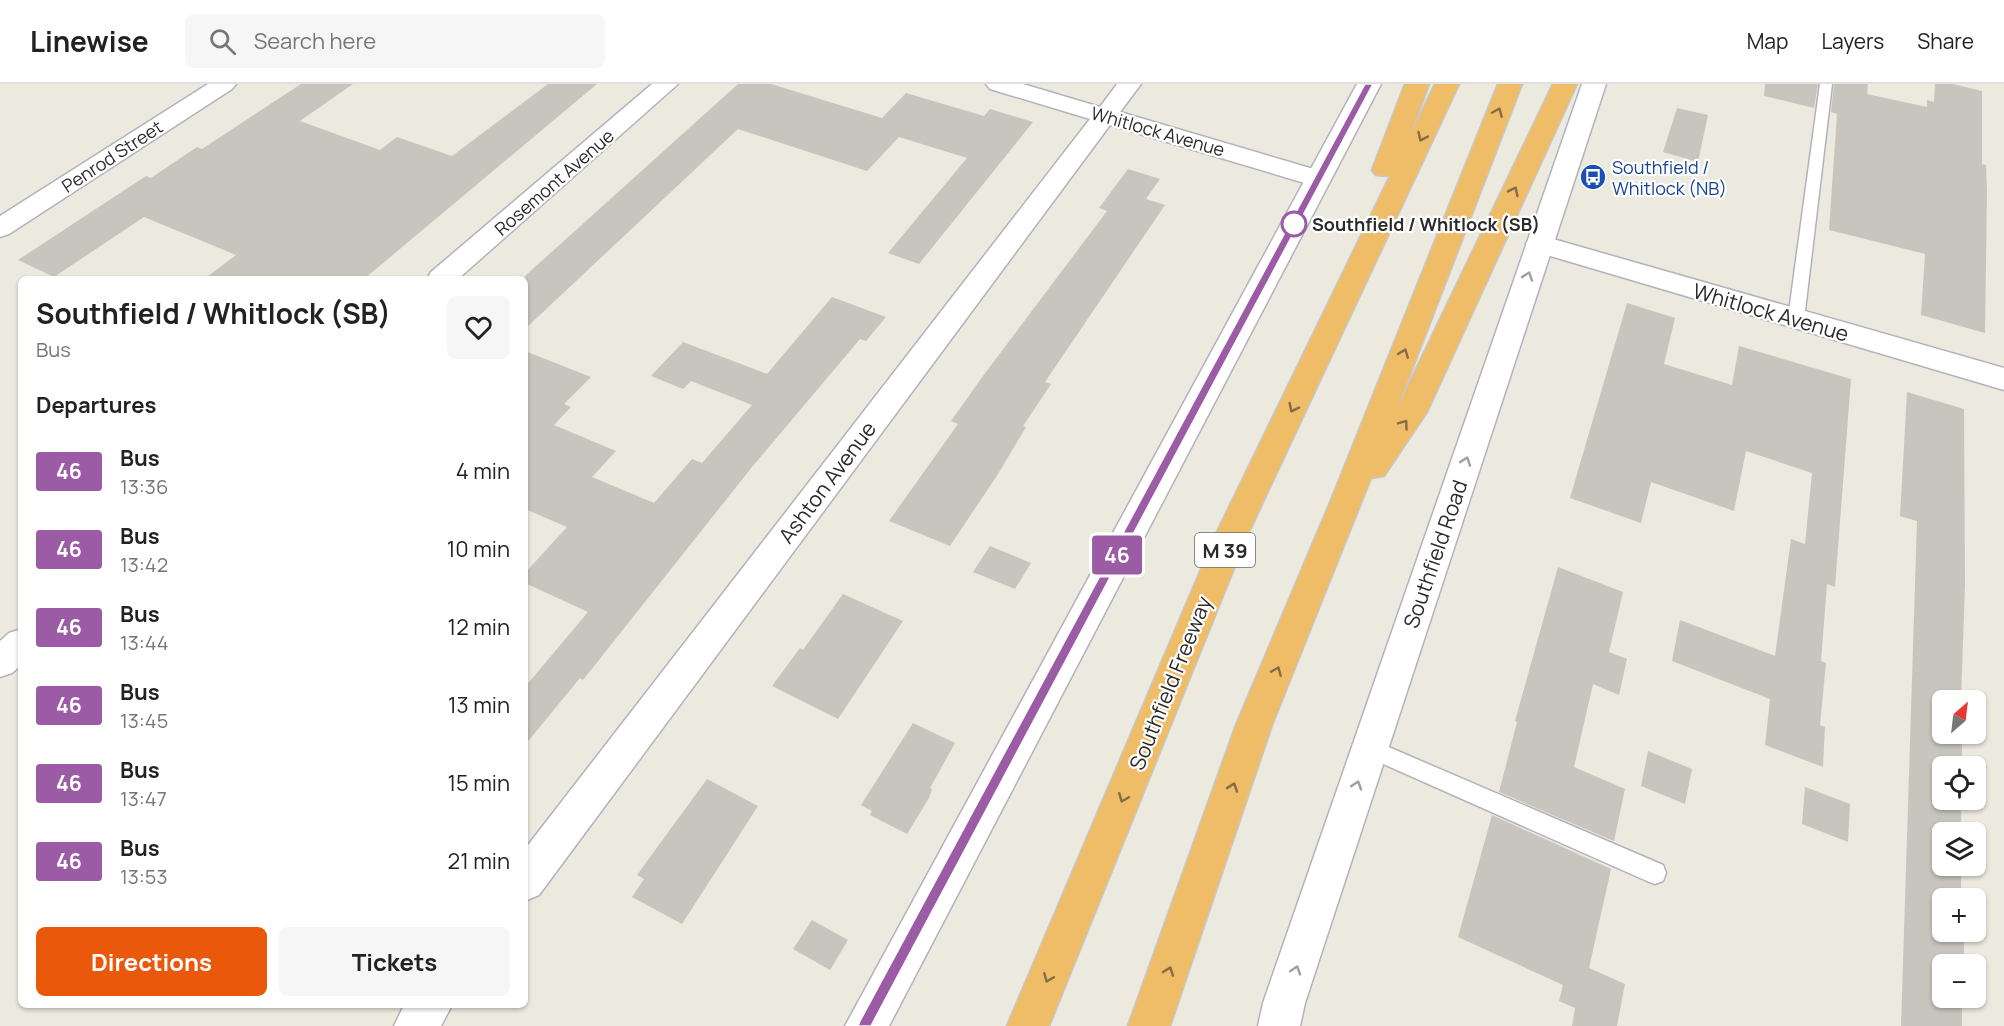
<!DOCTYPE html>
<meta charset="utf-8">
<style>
:root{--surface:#fff;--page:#f6f6f6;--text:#222;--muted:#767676;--line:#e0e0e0;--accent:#ea580c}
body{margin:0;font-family:Manrope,sans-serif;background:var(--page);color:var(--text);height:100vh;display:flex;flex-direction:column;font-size:22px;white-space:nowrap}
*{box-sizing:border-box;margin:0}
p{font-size:20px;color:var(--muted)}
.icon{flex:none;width:33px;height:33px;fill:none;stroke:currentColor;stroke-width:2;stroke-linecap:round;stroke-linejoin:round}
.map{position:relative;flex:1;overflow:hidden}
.drawer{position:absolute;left:18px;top:192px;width:510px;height:732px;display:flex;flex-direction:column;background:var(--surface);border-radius:9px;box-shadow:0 2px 4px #0004}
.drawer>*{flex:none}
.badge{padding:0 12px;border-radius:4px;font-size:21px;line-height:39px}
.needle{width:39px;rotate:28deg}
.fabs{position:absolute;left:1932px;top:606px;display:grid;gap:12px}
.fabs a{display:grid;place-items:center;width:54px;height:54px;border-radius:9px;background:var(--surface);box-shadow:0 2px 4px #0004;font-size:30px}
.map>.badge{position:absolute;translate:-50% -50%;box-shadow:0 0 0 3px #fff}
h2{padding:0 18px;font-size:22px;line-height:54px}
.round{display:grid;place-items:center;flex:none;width:63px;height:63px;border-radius:9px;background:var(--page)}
.head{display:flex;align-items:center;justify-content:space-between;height:102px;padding:0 18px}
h1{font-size:28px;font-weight:700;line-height:45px}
.button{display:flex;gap:12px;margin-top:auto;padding:12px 18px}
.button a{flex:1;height:69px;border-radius:9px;background:var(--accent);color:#fff;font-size:24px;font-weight:700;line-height:69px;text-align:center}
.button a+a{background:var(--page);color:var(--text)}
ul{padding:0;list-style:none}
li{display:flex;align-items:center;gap:18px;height:78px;padding:0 18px}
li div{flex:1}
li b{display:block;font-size:22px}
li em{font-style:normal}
li .badge{min-width:66px;font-weight:700;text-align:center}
header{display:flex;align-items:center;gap:36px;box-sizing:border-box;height:84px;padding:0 30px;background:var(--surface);border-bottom:2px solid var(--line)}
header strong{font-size:28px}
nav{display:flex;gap:33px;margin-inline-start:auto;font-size:21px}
.search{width:420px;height:54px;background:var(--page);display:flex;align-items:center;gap:15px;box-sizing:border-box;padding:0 21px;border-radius:9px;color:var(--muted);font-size:22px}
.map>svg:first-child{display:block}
</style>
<header>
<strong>Linewise</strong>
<div class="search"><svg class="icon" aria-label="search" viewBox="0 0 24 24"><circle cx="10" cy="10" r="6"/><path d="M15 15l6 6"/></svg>Search here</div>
<nav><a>Map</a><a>Layers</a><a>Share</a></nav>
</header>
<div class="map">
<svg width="2004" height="942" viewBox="0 0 2004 942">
<rect width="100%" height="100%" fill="#ece9df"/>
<g fill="#c7c5be">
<path d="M301,0H353L300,37L380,66L397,53L452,72L548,0H597L364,195H204L236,171L144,133L54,193L18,176L146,92L151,94L197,63L202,65Z"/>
<path d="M738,0H771L882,34L906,9L984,32L990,25L1033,38L919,180L888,169L967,74L899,53L867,87L738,45L525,245V192Z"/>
<path d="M1765,0H1818L1814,24L1764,12Z"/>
<path d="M1834,0H1868L1867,10L1927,23V16L1934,18L1935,0H1953L1982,7V80L1986,81L1987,107L1985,249L1921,231L1925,170L1829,146L1837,30L1831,28Z"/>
<path d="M1677,24L1708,31L1698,78L1663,68Z"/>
<path d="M1128,85L1160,95L1146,115L1165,121L1045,298L1051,300L1023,342L1026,343L998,390L950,462L889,437L958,340L951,337L983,292L1107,127L1099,124Z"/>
<path d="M832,213L886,233L866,257L860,255L752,383L583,596L580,594L525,661V603L588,528L525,499V489L567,443L525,425V267L591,293L564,320L571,323L554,341L616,367L592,393L654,419L692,375L702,379L752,321L691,297L683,305L651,292L683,258L767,290Z"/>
<path d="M1627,219L1675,234L1664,280L1732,301L1739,262L1851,295L1835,503L1827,500L1821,577L1826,579L1820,641L1825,643L1823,683L1765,661L1770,615L1672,577L1680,536L1775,572L1791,455L1805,460L1812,389L1746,367L1734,427L1651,398L1641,439L1570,414Z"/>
<path d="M1907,308L1964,325L1965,500L1961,616H1942V650H1962V682H1942V716H1961V748H1942V782H1961V814H1942V848H1960L1964,852V880H1942V914H1962V942H1901L1917,437L1900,432Z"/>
<path d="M990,462L1031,479L1015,505L973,488Z"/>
<path d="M1558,483L1623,508L1609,568L1627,575L1619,611L1593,600L1574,683L1625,705L1614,757L1499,708L1517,638L1515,637Z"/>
<path d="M843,510L903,537L838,635L772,602L800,564L803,566Z"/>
<path d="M913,639L955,659L930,704L932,705L929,714L907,750L870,731L872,727L861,721Z"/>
<path d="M1648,667L1692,685L1685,720L1641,702Z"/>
<path d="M707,695L758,722L682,840L632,813L644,795L637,791Z"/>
<path d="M1805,703L1850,720L1848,758L1802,740Z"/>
<path d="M1492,731L1611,785L1589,884L1625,900L1617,942H1572L1575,924L1559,917L1563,901L1458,853Z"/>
<path d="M812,836L848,856L830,886L793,865Z"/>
</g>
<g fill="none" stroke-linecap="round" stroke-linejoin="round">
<g stroke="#b2b2bd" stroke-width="3">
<g id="lane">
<path d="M1820,0H1832L1804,235L1796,240L1788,235Z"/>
<path d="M1370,655L1663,781L1666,789L1663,797L1655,800L1647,797L1363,671L1360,664L1363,657Z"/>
</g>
</g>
<g stroke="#b2b2bd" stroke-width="3">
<g id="street">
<path d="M208,0H236L232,5L9,150L0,153V132Z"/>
<path d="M652,0H678L458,195H427L431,188Z"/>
<path d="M986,0H1023L1100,23L1117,0H1141L1120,28L1327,89L1331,95L1327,101L1318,103L1110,41L539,811L525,817V765L1090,35L990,5Z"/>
<path d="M1539,151L2004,284V306L1530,166L1526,160L1530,154Z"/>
<path d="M21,545V581L12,589L0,593V557L9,549Z"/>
<path d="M404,921H452L441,942H394Z"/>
</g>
</g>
<g stroke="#b2b2bd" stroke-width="3">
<g id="secondary">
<path d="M1357,0H1381L889,942H845Z"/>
<path d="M1582,0H1606L1305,919L1300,942H1258L1263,919Z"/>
</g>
</g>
<g stroke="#c8c8c8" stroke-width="3">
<g id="highway">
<path d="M1405,0H1429L1409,54L1435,0H1459L1248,450L1049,942H1007L1216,450L1390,92L1376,91L1372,86Z"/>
<path d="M1498,0H1522L1396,327L1553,0H1577L1427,328L1384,392L1371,394L1272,641L1170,942H1128L1236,641L1329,421Z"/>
</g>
</g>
<use href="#lane" fill="#fff" fill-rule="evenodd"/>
<use href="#street" fill="#fff" fill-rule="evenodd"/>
<use href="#secondary" fill="#fff" fill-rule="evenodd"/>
<use href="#highway" fill="#efbc67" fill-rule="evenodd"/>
</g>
<defs><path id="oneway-chevron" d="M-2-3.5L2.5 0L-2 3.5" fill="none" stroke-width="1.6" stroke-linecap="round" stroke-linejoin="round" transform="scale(1.5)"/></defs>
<g stroke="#836c46">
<use href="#oneway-chevron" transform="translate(1498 28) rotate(-67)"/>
<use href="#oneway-chevron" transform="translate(1422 53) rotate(115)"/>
<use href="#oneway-chevron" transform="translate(1514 107) rotate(-64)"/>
<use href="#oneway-chevron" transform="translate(1404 269) rotate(-69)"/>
<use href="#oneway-chevron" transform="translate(1293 324) rotate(116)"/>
<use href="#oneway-chevron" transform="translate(1404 340) rotate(-54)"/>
<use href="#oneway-chevron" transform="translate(1277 587) rotate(-67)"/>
<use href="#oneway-chevron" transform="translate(1233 703) rotate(-71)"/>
<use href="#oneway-chevron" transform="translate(1123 714) rotate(112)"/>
<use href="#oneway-chevron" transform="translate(1169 887) rotate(-70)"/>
<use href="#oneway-chevron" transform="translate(1048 894) rotate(112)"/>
</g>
<g stroke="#a0a0a0">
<use href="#oneway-chevron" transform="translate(1528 192) rotate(-71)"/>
<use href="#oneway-chevron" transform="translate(1466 377) rotate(-71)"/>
<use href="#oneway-chevron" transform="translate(1357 701) rotate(-72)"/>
<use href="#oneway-chevron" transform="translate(1296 886) rotate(-72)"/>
</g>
<path fill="#9b5ba5" stroke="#fff" stroke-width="1.5" d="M1365,0H1373L871,942H858L860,937Z"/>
<defs>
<g id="bus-disc" transform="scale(1.35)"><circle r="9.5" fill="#1a4fb4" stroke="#fff"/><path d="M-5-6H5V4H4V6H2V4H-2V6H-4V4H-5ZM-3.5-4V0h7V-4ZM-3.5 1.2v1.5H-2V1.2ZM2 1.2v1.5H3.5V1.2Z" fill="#fff"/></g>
</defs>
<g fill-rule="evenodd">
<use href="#bus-disc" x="1593" y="93"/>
</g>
<circle fill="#fff" stroke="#9b5ba5" stroke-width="3" cx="1294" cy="140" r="12"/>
<g text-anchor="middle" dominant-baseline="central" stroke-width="4.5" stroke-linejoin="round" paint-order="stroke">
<g font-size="18" fill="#2b2b2b" stroke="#fff">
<text transform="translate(1158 47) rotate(16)">Whitlock Avenue</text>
<text transform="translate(112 72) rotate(-33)">Penrod Street</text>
<text transform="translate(554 98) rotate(-41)">Rosemont Avenue</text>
</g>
<g font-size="18" fill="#164399" stroke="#fff" text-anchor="start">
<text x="1612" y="83">Southfield /<tspan x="1612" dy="21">Whitlock (NB)</tspan></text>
</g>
<g font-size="18" font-weight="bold" fill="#2b2b2b" stroke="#fff" text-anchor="start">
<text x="1312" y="140">Southfield / Whitlock (SB)</text>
</g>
<rect fill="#fff" stroke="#6b6b6b" stroke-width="1.5" x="1195" y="449" width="60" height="34" rx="4.5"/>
<g font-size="20" font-weight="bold" fill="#2b2b2b">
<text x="1225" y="466">M 39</text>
</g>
<g font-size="21" fill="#2b2b2b" stroke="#fff">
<text transform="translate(1771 228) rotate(16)">Whitlock Avenue</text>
<text transform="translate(827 398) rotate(-53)">Ashton Avenue</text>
<text transform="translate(1435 470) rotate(-71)">Southfield Road</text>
<text transform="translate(1170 599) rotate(-68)">Southfield Freeway</text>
</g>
</g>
</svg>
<div class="fabs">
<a><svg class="needle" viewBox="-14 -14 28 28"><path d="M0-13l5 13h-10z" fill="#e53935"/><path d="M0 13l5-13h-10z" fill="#767676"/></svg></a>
<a><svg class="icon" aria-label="locate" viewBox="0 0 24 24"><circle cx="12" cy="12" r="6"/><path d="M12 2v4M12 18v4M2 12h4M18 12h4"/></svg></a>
<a><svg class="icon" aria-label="layers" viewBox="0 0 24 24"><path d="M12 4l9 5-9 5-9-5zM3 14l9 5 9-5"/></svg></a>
<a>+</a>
<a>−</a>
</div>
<b class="badge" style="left:1117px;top:471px;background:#9b5ba5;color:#fff">46</b>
<section class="drawer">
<div class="head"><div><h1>Southfield / Whitlock (SB)</h1><p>Bus</p></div><a class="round"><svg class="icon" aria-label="heart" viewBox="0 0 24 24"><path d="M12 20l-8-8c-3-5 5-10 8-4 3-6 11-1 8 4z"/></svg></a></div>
<h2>Departures</h2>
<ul>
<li><span class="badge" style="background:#9b5ba5;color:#fff">46</span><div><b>Bus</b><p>13:36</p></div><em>4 min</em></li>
<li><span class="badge" style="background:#9b5ba5;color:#fff">46</span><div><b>Bus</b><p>13:42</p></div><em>10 min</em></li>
<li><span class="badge" style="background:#9b5ba5;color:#fff">46</span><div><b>Bus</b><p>13:44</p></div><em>12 min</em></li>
<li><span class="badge" style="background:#9b5ba5;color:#fff">46</span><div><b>Bus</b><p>13:45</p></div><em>13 min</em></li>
<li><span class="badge" style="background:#9b5ba5;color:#fff">46</span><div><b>Bus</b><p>13:47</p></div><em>15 min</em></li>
<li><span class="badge" style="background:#9b5ba5;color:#fff">46</span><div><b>Bus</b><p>13:53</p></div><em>21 min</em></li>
</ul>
<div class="button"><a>Directions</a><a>Tickets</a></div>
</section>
</div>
